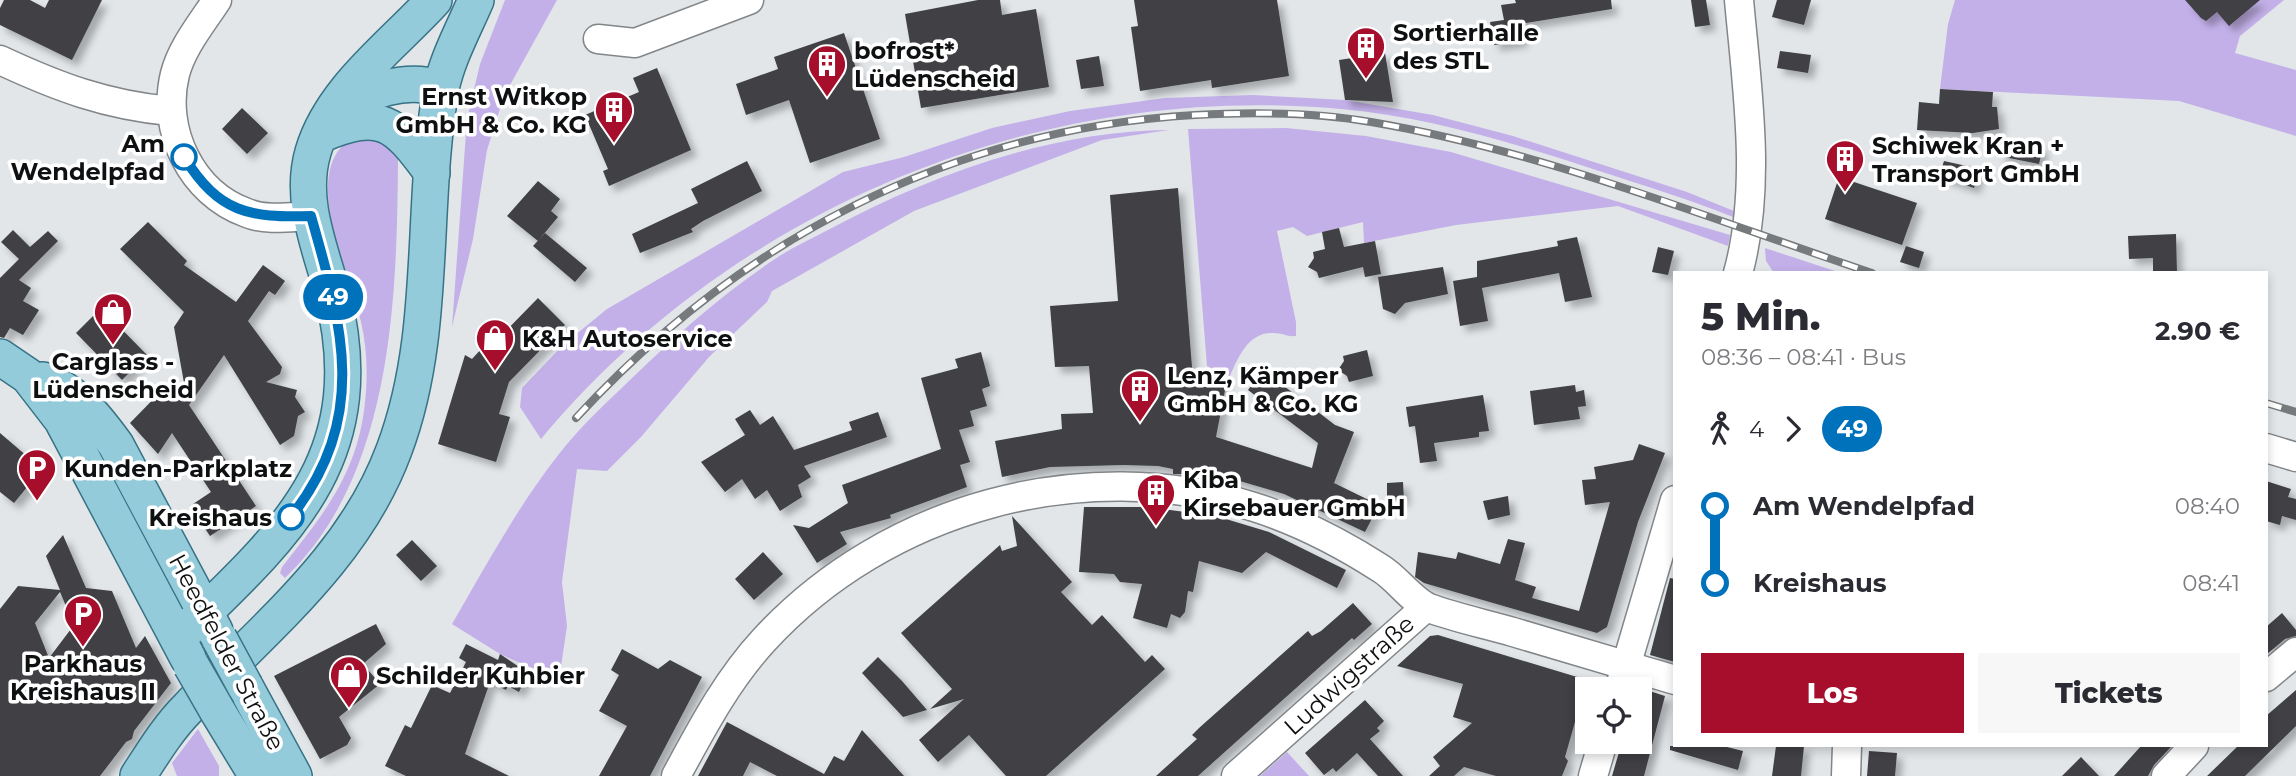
<!DOCTYPE html>
<html lang="de">
<meta charset="utf-8">
<style>
:root{--surface:#fff;--page:#f7f7f7;--text:#2b2b33;--muted:#7c7c81;--accent:#a70e2b}
body{margin:0;font-family:Montserrat,sans-serif;background:var(--page);color:var(--text);height:100vh;display:flex;flex-direction:column;font-size:26px;white-space:nowrap}
*{box-sizing:border-box;margin:0}
p{font-size:23px;color:var(--muted)}
.icon{flex:none;width:38px;height:38px;fill:none;stroke:currentColor;stroke-width:2;stroke-linecap:round;stroke-linejoin:round}
.map{position:relative;flex:1;overflow:hidden}
.sheet{position:absolute;left:1673px;top:271px;width:595px;height:476px;display:flex;flex-direction:column;background:var(--surface);border-radius:0px;box-shadow:0 4px 10px #0003}
.sheet>*{flex:none}
.badge{padding:0 14px;border-radius:23px;font-size:24px;line-height:46px}
.tools{position:absolute;left:1575px;top:677px;display:grid;gap:14px}
.tools a{display:grid;place-items:center;width:77px;height:77px;border-radius:0px;background:var(--surface);box-shadow:0 4px 10px #0003;font-size:35px}
.map>.badge{position:absolute;translate:-50% -50%;box-shadow:0 0 0 4px #fff}
.legs{display:flex;align-items:center;gap:10px;height:77px;padding:0 28px;font-size:23px}
.legs p{margin-inline-start:auto}
.head{display:flex;align-items:center;justify-content:space-between;height:119px;padding:0 28px}
h1{font-size:38px;font-weight:800;line-height:52px}
.cta{display:flex;gap:14px;margin-top:auto;padding:14px 28px}
.cta a{flex:1;height:80px;border-radius:0px;background:var(--accent);color:#fff;font-size:28px;font-weight:800;line-height:80px;text-align:center}
.cta a+a{background:var(--page);color:var(--text)}
ul{padding:0 28px;list-style:none}
li{display:flex;align-items:center;gap:24px;height:77px;font-size:26px}
li i{display:grid;place-items:center;width:10px;height:100%;margin:0 9px;background:currentColor}
li i::after{content:'';width:18px;height:18px;margin:-9px;border:5px solid;border-radius:50%;background:var(--surface)}
li p{margin-inline-start:auto}
li:first-child i{background:linear-gradient(#0000 50%,currentColor 0)}
li:last-child i{background:linear-gradient(currentColor 50%,#0000 0)}
.map>svg:first-child{display:block}
</style>
<div class="map">
<svg width="2296" height="776" viewBox="0 0 2296 776">
<defs>
<filter id="shadow"><feDropShadow dx="6" dy="6" stdDeviation="3.5" flood-color="#0004"/></filter>
</defs>
<rect width="100%" height="100%" fill="#e2e6e9"/>
<g fill="#c3b0e9">
<path d="M505,0H557L504,96L487,150L473,239L452,327L467,119L480,64Z"/>
<path d="M1955,0H2284L2240,36L2235,53L2296,70V136L2179,101L1940,89L1948,24Z"/>
<path d="M1253,95L1345,100L1433,115L1513,136L1687,192L1734,211L1733,217C1689,199 1642,185 1596,170C1513,143 1429,117 1341,109C1042,81 734,207 541,439L520,407L522,388L563,345L607,309L843,172L904,157L992,128L1070,111L1165,98Z"/>
<path d="M1286,128L1366,136L1451,152L1730,235L1728,246L1618,206L1456,225L1364,243L1363,222L1307,236L1293,227L1277,231L1296,322V336C1288,337 1282,333 1274,333C1249,331 1238,357 1230,376L1207,366L1188,129Z"/>
<path d="M1169,130L1102,140L914,211L772,291L767,302L709,357L641,437L607,471L577,469L562,582L567,626L559,680L500,654L452,624C485,567 518,506 559,454C580,427 605,404 629,381C674,337 722,294 775,259C791,248 809,240 826,231C930,175 1050,131 1169,130Z"/>
<path d="M353,138L384,141L398,158C397,298 393,475 285,578L280,573L282,567C322,516 358,474 365,402C368,375 367,348 361,322C351,277 297,169 353,138Z"/>
<path d="M1765,248L1841,273H1774L1766,261Z"/>
<path d="M198,729L219,766V776H177L172,763Z"/>
<path d="M1287,752L1309,776H1260Z"/>
</g>
<g fill="#3f4144" fill-rule="evenodd" filter="url(#shadow)">
<path d="M4,0H30L45,8L49,0H102L72,60L0,25V8Z"/>
<path d="M978,0H1000L1002,15L1036,9L1049,87L921,108L905,14Z"/>
<path d="M1134,0H1277L1289,76L1212,88L1211,80L1140,91L1131,27L1138,26Z"/>
<path d="M1515,0H1611L1612,9L1520,24L1522,41L1494,45L1490,22L1504,20L1501,5L1516,3Z"/>
<path d="M1691,0H1706L1710,25L1695,27Z"/>
<path d="M1777,0H1811L1804,25L1772,17Z"/>
<path d="M2185,0H2260L2229,26L2217,12L2206,21L2201,18Z"/>
<path d="M844,33L880,139L810,163L789,100L746,115L736,84L778,69L774,57Z"/>
<path d="M1780,51L1811,55L1808,73L1777,68Z"/>
<path d="M1385,53L1393,102L1345,100L1339,60Z"/>
<path d="M1099,56L1104,86L1081,89L1076,60Z"/>
<path d="M657,68L691,150L609,186L603,171L608,169L585,115L639,92L633,78Z"/>
<path d="M1940,89L1993,92L1992,107H1997L1999,129L1973,133L1917,130L1919,102L1939,104Z"/>
<path d="M242,108L268,133L247,154L222,129Z"/>
<path d="M2003,139L2043,147L2039,164L1999,156Z"/>
<path d="M747,161L762,191L703,221L691,229L693,232L640,253L632,234L698,203L691,189Z"/>
<path d="M1944,161L1980,169L1974,188L1939,176Z"/>
<path d="M1839,177L1917,203L1902,245L1825,219Z"/>
<path d="M538,181L560,199L551,211L558,217L538,241L507,216Z"/>
<path d="M1178,188L1193,380L1226,385L1216,437L1312,468L1318,443L1248,390L1263,370L1335,425L1354,432L1334,483L1379,505L1365,532L1284,494L1216,474H1173V469L1158,466L1123,465L1050,467L1002,477L995,441L1062,429L1061,414L1093,413L1089,366L1055,367L1050,306L1118,301L1110,195Z"/>
<path d="M148,222L187,261L184,265L236,302L263,265L285,281L275,295L269,291L248,321L282,367L280,374L266,382L297,390L295,397L305,412L298,416L294,436L280,445L224,355L189,405L256,506L210,536L190,506L211,492L172,433L158,454L130,423L172,380L186,394L174,327L184,312L120,249Z"/>
<path d="M1339,228L1344,247L1375,241L1381,274L1365,277L1363,267L1319,278L1317,272L1308,267L1314,258L1313,252L1325,249L1322,232Z"/>
<path d="M13,230L30,247L48,231L58,241L19,280L31,288L23,301L39,310L23,335L10,328L4,338L0,337V278L19,259L1,242Z"/>
<path d="M545,233L587,268L575,282L533,246Z"/>
<path d="M2176,234L2177,273H2153V258L2129,259L2128,236Z"/>
<path d="M1577,237L1592,297L1565,302L1559,273L1482,288L1488,321L1460,326L1453,281L1477,277V261L1558,246L1557,241Z"/>
<path d="M1906,246L1924,252L1919,268L1900,262Z"/>
<path d="M1658,247L1674,251L1668,275L1652,272Z"/>
<path d="M1443,267L1448,294L1405,303L1395,314L1383,309L1378,277Z"/>
<path d="M538,298L565,325L509,382L499,414L510,417L496,462L438,444L465,355L472,359L493,336L497,340Z"/>
<path d="M101,308L147,355L122,380L76,333Z"/>
<path d="M1367,350L1373,376L1349,382L1347,376L1338,370L1344,361L1343,356Z"/>
<path d="M981,352L990,386L982,389L987,406L970,411L974,426L959,430L970,462L960,465L967,487L890,515L891,518L840,532L847,544L817,563L793,525L809,528L848,503L842,485L941,449L921,378L958,368L955,359Z"/>
<path d="M1575,385L1576,392L1584,390L1586,406L1578,407L1580,419L1534,425L1530,391Z"/>
<path d="M1483,395L1489,431L1479,432V437L1434,443L1437,461L1420,463L1415,426L1409,427L1406,407Z"/>
<path d="M750,410L760,425L773,416L794,450L852,430L849,422L878,412L887,437L804,466L811,477L798,485L802,497L780,511L767,490L755,499L742,479L725,492L701,462L745,435L735,419Z"/>
<path d="M0,433L42,469L14,503L0,492Z"/>
<path d="M1639,444L1665,453L1638,522L1607,627L1597,633L1424,583L1415,577L1418,552L1456,559L1458,552L1500,564L1508,539L1525,543L1515,580L1536,587L1532,598L1579,611L1610,502L1585,505L1582,480L1596,479L1594,467L1633,460Z"/>
<path d="M2266,481L2291,489L2288,497L2296,499V520L2282,516L2280,525L2266,521Z"/>
<path d="M1403,482L1404,500L1387,501V483Z"/>
<path d="M1508,496L1510,515L1488,520L1483,501Z"/>
<path d="M1084,507H1147L1216,516L1269,532L1346,570L1337,588L1266,552L1242,573L1199,561L1193,592L1188,591L1185,612L1180,618L1171,614L1167,628L1133,618L1142,584L1120,582L1114,574L1079,572Z"/>
<path d="M1012,516L1072,582L1061,592L1092,625L1102,615L1145,662L1152,655L1165,669L1046,776H1006L969,735L938,762L919,740L964,699L930,709L952,689L901,633L1000,545L1002,551L1017,546Z"/>
<path d="M63,535L86,588L112,591L136,648L145,636L171,683L134,731L132,739L126,742L100,776H0V609L18,586L60,590L46,556ZM60,592L74,625L49,658L35,623Z"/>
<path d="M412,540L437,566L421,581L396,555Z"/>
<path d="M763,552L783,574L754,600L735,579Z"/>
<path d="M1670,578L1675,579V662L1650,655Z"/>
<path d="M1353,603L1372,624L1354,640L1352,638L1198,776H1156L1197,739L1192,735L1199,728L1308,631L1312,636L1321,631Z"/>
<path d="M2282,613L2296,630V636L2285,639L2266,655V627Z"/>
<path d="M376,624L386,644L363,664L380,684L339,717L351,738L347,745L320,759L274,676Z"/>
<path d="M1438,635L1587,680L1565,757L1568,761L1562,776H1496L1464,767L1454,776H1429L1440,766L1433,757L1472,723L1453,717L1463,684L1397,666L1430,636Z"/>
<path d="M466,644L498,660L500,654L528,673L519,692L508,686L506,690L490,682L465,754L509,776H406L385,766L405,725L411,728L432,685L450,693L466,662L459,658Z"/>
<path d="M622,649L658,669L670,660L702,677L650,776H599L627,726L599,711L619,675L611,670Z"/>
<path d="M878,657L902,681L927,710L903,717L862,673Z"/>
<path d="M1640,688L1665,696L1644,776H1612L1622,742H1640Z"/>
<path d="M2296,690V726L2245,776H2207L2238,746H2266V716Z"/>
<path d="M1365,700L1384,721L1377,728L1380,731L1370,739L1403,776H1378L1357,753L1336,772L1333,768L1324,775L1305,753Z"/>
<path d="M727,722L824,774L834,756L844,761L862,730L904,776H777L750,762L743,776H698Z"/>
<path d="M1670,746H1723L1743,751L1738,770L1670,750Z"/>
<path d="M1776,746H1804L1801,776H1772Z"/>
<path d="M2141,746H2172L2154,765L2148,776H2114Z"/>
<path d="M1869,751L1897,753L1895,776H1867Z"/>
<path d="M2081,757L2099,776H2062Z"/>
</g>
<g fill="none" stroke-linecap="round" stroke-linejoin="round">
<g stroke="#828689" stroke-width="31">
<g id="minor">
<path d="M217,0C202,23 182,47 175,74C161,130 191,193 247,213C266,221 290,217 311,216"/>
<path d="M598,39L635,43L749,0"/>
<path d="M0,60C58,87 106,105 170,111"/>
<path d="M1738,273C1762,187 1747,88 1739,0"/>
<path d="M2266,448L2296,457"/>
<path d="M2266,677L2296,652"/>
<path d="M1619,690L1675,500"/>
<path d="M676,776C702,728 727,680 764,640C885,508 1083,453 1254,507C1298,521 1341,543 1380,568C1397,578 1411,600 1429,608C1456,618 1486,624 1513,632C1567,648 1621,664 1675,680"/>
<path d="M1236,776L1426,607"/>
<path d="M1593,776L1603,742"/>
<path d="M1846,776L1847,746"/>
<path d="M2166,776L2194,746"/>
</g>
</g>
<g stroke="#377385" stroke-width="38">
<g id="major">
<path d="M337,108C372,91 402,77 441,88"/>
<path d="M320,135C381,109 395,122 432,173"/>
<path d="M0,357L28,376L62,420L188,658"/>
<path d="M43,380C74,389 97,419 116,445L215,631"/>
<path d="M178,638C287,533 374,458 332,292C320,247 299,200 313,152C331,90 392,46 434,0"/>
<path d="M245,686L294,776"/>
<path d="M218,712L257,776"/>
<path d="M138,776C153,753 168,728 188,708C265,627 354,558 394,450C438,334 420,208 441,89C447,59 464,28 476,0"/>
</g>
</g>
<use href="#minor" stroke="#fff" stroke-width="28"/>
<use href="#major" stroke="#94cbdb" stroke-width="35"/>
<g stroke="#777a7c" stroke-width="8">
<g id="rail">
<path d="M2266,403L2296,412"/>
<path d="M576,418C740,240 950,129 1195,115C1253,112 1314,112 1371,122C1542,151 1708,218 1872,273"/>
</g>
</g>
<use href="#rail" stroke="#fff" stroke-width="5" stroke-dasharray="16" stroke-linecap="butt"/>
<g stroke="#377385" stroke-width="38" stroke-linecap="butt">
<g id="major-bridge">
<path d="M219,638L245,686"/>
<path d="M191,665L218,712"/>
</g>
</g>
<use href="#major-bridge" stroke="#94cbdb" stroke-width="35"/>
</g>
<g fill="none" stroke-linecap="round" stroke-linejoin="round">
<g stroke="#fff" stroke-width="16">
<path id="line-1" d="M184,157C219,213 249,218 311,216C343,328 369,417 291,517"/>
</g>
<use href="#line-1" stroke="#0072bc" stroke-width="10"/>
</g>
<defs>
<g id="building-pin" transform="scale(2.0125)"><path d="M0 17L-7.5 6A9.5 9.5 0 1 1 7.5 6Z" fill="#a70e2b" stroke="#fff"/><path d="M-4-6H4V6H1V3H-1V6H-4ZM-2.5-4.3h1.7v1.8h-1.7ZM.8-4.3h1.7v1.8H.8ZM-2.5-1h1.7V.8h-1.7ZM.8-1h1.7V.8H.8Z" fill="#fff"/></g>
<g id="shop-pin" transform="scale(2.0125)"><path d="M0 17L-7.5 6A9.5 9.5 0 1 1 7.5 6Z" fill="#a70e2b" stroke="#fff"/><path d="M-5-2.5h2.3a2.7 3.5 0 0 1 5.4 0H5L5.5 6h-11ZM-1.5-2.5h3a1.5 2.3 0 0 0-3 0Z" fill="#fff"/></g>
<g id="parking-pin" transform="scale(2.0125)"><path d="M0 17L-7.5 6A9.5 9.5 0 1 1 7.5 6Z" fill="#a70e2b" stroke="#fff"/><path d="M-3.5-5.5H1a3.5 3.5 0 0 1 0 7H-1V5.5H-3.5ZM-1-3.4V-.6H.8a1.4 1.4 0 0 0 0-2.8Z" fill="#fff"/></g>
</defs>
<g fill-rule="evenodd">
<use href="#building-pin" x="1366" y="46"/>
<use href="#building-pin" x="827" y="64"/>
<use href="#building-pin" x="614" y="110"/>
<use href="#building-pin" x="1845" y="159"/>
<use href="#shop-pin" x="113" y="312"/>
<use href="#shop-pin" x="495" y="338"/>
<use href="#building-pin" x="1140" y="389"/>
<use href="#parking-pin" x="37" y="468"/>
<use href="#building-pin" x="1156" y="493"/>
<use href="#parking-pin" x="83" y="614"/>
<use href="#shop-pin" x="349" y="675"/>
</g>
<g fill="#fff" stroke="#0072bc" stroke-width="3.5">
<circle cx="184" cy="157" r="12"/>
<circle cx="291" cy="517" r="12"/>
</g>
<g text-anchor="middle" dominant-baseline="central" stroke-width="7" stroke-linejoin="round" paint-order="stroke">
<g font-size="24" font-weight="bold" fill="#0f1011" stroke="#fff" text-anchor="start">
<text x="1393" y="32">Sortierhalle<tspan x="1393" dy="28">des STL</tspan></text>
<text x="854" y="50">bofrost*<tspan x="854" dy="28">Lüdenscheid</tspan></text>
<text x="587" y="96" text-anchor="end">Ernst Witkop<tspan x="587" dy="28">GmbH &amp; Co. KG</tspan></text>
<text x="1872" y="145">Schiwek Kran +<tspan x="1872" dy="28">Transport GmbH</tspan></text>
<text x="522" y="338">K&amp;H Autoservice</text>
<text x="113" y="361" text-anchor="middle">Carglass -<tspan x="113" dy="28">Lüdenscheid</tspan></text>
<text x="1167" y="375">Lenz, Kämper<tspan x="1167" dy="28">GmbH &amp; Co. KG</tspan></text>
<text x="64" y="468">Kunden-Parkplatz</text>
<text x="1183" y="479">Kiba<tspan x="1183" dy="28">Kirsebauer GmbH</tspan></text>
<text x="83" y="663" text-anchor="middle">Parkhaus<tspan x="83" dy="28">Kreishaus II</tspan></text>
<text x="376" y="675">Schilder Kuhbier</text>
</g>
<g font-size="24" font-weight="bold" fill="#0f1011" stroke="#fff" text-anchor="end">
<text x="165" y="143">Am<tspan x="165" dy="28">Wendelpfad</tspan></text>
<text x="272" y="517">Kreishaus</text>
</g>
<g font-size="24" fill="#0f1011" stroke="#fff">
<text transform="translate(227 652) rotate(62)">Heedfelder Straße</text>
<text transform="translate(1349 675) rotate(-42)">Ludwigstraße</text>
</g>
</g>
</svg>
<div class="tools">
<a><svg class="icon" aria-label="locate" viewBox="0 0 24 24"><circle cx="12" cy="12" r="6"/><path d="M12 2v4M12 18v4M2 12h4M18 12h4"/></svg></a>
</div>
<b class="badge" style="left:333px;top:297px;background:#0072bc;color:#fff">49</b>
<section class="sheet">
<div class="head"><div><h1>5 Min.</h1><p>08:36 – 08:41 · Bus</p></div><b>2.90 €</b></div>
<div class="legs"><svg class="icon" aria-label="walk" viewBox="0 0 24 24"><circle cx="13" cy="4" r="2"/><path d="M13 8l-2 6 4 7M11 14l-3 7M7 12l3-4h3l4 4"/></svg>4<svg class="icon" aria-label="forward" viewBox="0 0 24 24"><path d="M9 5l7 7-7 7"/></svg><b class="badge" style="background:#0072bc;color:#fff">49</b></div>
<ul>
<li><i style="color:#0072bc"></i><b>Am Wendelpfad</b><p>08:40</p></li>
<li><i style="color:#0072bc"></i><b>Kreishaus</b><p>08:41</p></li>
</ul>
<div class="cta"><a>Los</a><a>Tickets</a></div>
</section>
</div>
